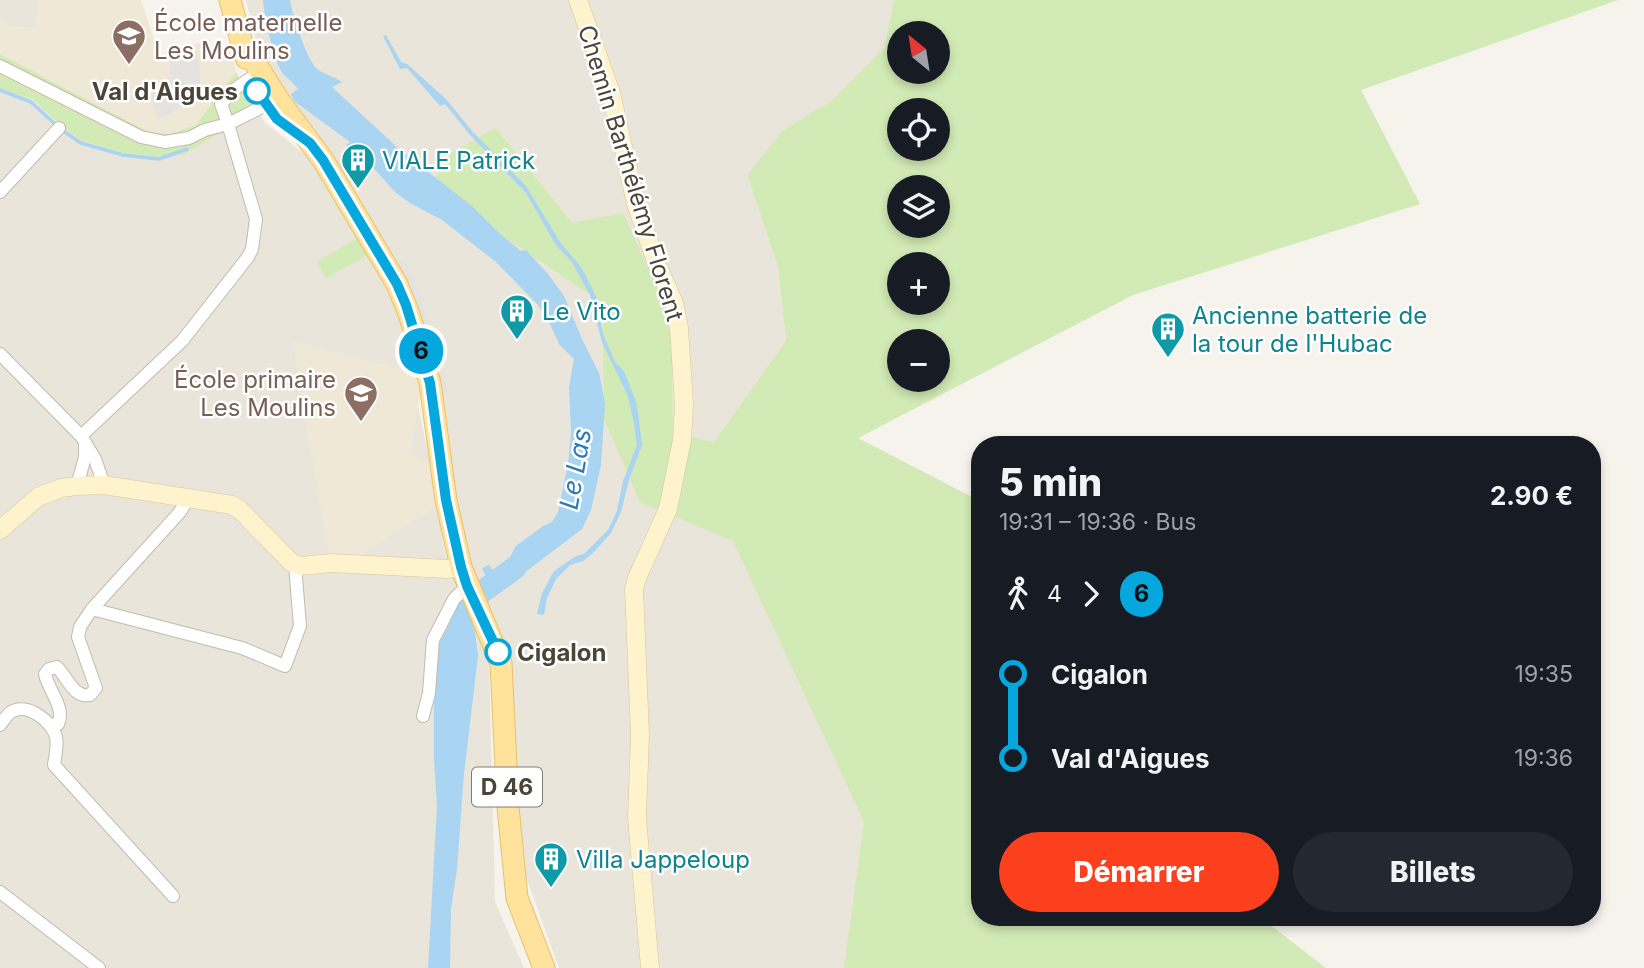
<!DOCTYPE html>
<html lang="fr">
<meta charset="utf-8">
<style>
:root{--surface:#171b24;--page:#242831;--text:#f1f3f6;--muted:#9ea1a6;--accent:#fc3f1d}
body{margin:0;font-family:Inter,sans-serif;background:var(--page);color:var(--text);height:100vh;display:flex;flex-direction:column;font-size:26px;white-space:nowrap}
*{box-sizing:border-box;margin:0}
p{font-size:23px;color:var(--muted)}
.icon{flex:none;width:38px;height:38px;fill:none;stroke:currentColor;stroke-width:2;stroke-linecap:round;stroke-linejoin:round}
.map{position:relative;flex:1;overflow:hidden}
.panel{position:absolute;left:971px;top:436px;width:630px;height:490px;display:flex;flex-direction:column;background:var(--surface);border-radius:28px;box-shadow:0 4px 10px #0003}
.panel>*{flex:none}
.badge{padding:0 14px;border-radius:23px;font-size:24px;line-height:46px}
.needle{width:46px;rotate:330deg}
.buttons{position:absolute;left:887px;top:21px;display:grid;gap:14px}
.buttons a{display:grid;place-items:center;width:63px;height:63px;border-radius:50%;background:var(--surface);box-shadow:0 4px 10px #0003;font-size:35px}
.map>.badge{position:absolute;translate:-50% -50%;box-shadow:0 0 0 4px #fff}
.legs{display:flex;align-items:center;gap:10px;height:77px;padding:0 28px;font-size:23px}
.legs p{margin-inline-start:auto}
.overview{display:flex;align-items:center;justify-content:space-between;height:119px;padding:0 28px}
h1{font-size:38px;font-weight:800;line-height:52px}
.cta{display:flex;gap:14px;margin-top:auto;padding:14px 28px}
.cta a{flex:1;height:80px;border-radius:42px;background:var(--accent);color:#fff;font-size:28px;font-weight:800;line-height:80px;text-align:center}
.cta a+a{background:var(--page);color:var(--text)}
ul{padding:0 28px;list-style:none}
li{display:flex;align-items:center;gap:24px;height:84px;font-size:26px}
li i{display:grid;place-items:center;width:10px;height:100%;margin:0 9px;background:currentColor}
li i::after{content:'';width:18px;height:18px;margin:-9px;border:5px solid;border-radius:50%;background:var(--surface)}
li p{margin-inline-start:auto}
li:first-child i{background:linear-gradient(#0000 50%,currentColor 0)}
li:last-child i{background:linear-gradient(currentColor 50%,#0000 0)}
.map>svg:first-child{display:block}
</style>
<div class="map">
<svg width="1644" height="968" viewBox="0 0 1644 968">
<rect width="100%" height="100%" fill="#f6f3ec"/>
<g fill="#eae5da">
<path d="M0,0H37V28L10,27L0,16Z"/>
<path d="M246,0H894L884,48L831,101L782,132L747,175L778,267L786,340L714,442L673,434L672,341L572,224L496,128L430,186L602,303L604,419L793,539L919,968H559L523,868L509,651L469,565L422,309L262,64Z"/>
<path d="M0,88L34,100L60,125L124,153L258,111L265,123L310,158L397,306L430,463L445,554L489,662L495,902L524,968H0Z"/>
</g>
<g fill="#efe8d6">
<path d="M37,0H141L159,55L200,43L205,59L232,50L236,72L196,126L169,134L147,131L0,54V16L10,27L36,28Z"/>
<path d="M292,341L419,374L421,390L410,455L433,463L436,507L359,557L329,556Z"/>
</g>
<g fill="#d2eab5" fill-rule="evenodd">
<path d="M894,0H1618L1361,90L1420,204L1133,295L858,438L980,501V917H1260L1326,968H844L864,822L733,541L640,502L604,419L602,303L430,187L451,153L496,128L572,223L623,213L662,299L672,341L673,433L714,442L786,340L778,267L747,175L782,131L831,101L884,48ZM900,33H938V72H900ZM900,110H938V149H900ZM900,187H938V226H900ZM900,264H938V303H900ZM900,341H938V380H900Z"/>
<path d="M0,54L147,131L169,134L196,125L236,72L258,111L182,155L158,157L124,153L83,141L60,125L34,100L0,88Z"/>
<path d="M358,238L368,255L326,278L317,261Z"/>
</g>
<g fill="#e5e3e0">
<path d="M196,50L200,69V84L183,104L171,114L157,120L151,94L170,79V59Z"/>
<path d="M403,260L418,288L449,396L440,397L395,264Z"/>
</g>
<g fill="#a9d4f2">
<path d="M263,0H290C292,14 307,60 317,69C323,74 335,77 342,82L332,87L399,149L473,207L498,232L521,251L526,250L548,274L564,296L582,339L599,373L605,403L601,465L591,510L582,529L495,595L482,568L489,565L493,570L510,557L516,546L543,526L552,522L558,512L568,464L571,433L569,387L574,359L559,344L551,326L538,305L496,262L442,220L410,203L395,192L369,163L346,145L350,142L294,101L291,94L298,89C293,81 284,77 280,69C273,55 264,16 263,0Z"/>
<path d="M386,35L401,62L407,64L446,99L473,132L526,186L560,242L581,267L596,296L603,334L615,362L624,371L637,405L642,445L629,480L621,512L611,533L592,554L583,561L570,565L556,579L547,598L544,615L537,614L542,593L554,571L576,556L584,554L608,530L617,511L623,481L637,445L634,423L628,396L602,342L590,295L572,262L556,245L526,193L470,135L445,104L440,106L407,68L400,69L383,36Z"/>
<path d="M461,603L475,631L478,656L464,774L457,869L451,909L450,968H428L437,806L434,760V672L437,647Z"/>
</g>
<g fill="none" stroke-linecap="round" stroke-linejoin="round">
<g stroke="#a9d4f2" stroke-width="3.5">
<path d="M0,90L31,102L56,125"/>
<path d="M62,130L81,143L123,155L159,159L187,149"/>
</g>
<path stroke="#a9d4f2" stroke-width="23" d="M456,641L469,601L515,568"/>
<g stroke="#c2bbae" stroke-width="14">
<g id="street">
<path d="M0,66L141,137L165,142L189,138L205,130L228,124L256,219L252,249L248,257L182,341L81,436"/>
<path d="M263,86L260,81L251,78L235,89L221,104L228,124L266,105L270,97L268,86"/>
<path d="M0,192L59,128"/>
<path d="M0,354L81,436L95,459L104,485"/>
<path d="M77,486L85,457V442"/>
<path d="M92,609L242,648L285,666L300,626L295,565"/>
<path d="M423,716L429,693L433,640L454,599L467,586"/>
<path d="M0,725C3,721 7,715 11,712C27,702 52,721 56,737C58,745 55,757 54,765L173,896"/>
<path d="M50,725L58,724C66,708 48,690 45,674L49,669L57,667C68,678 73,698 90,695L96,688L78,637L80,627L92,609L180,512L188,499"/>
<path d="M0,892L99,968"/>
</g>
</g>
<g stroke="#d6c79b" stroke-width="19">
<g id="secondary">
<path d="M578,0L611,93L636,204L657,264L674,303L679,328L684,405L682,440L668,509L637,578L634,589L640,735L637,818L650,968"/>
<path d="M0,530L38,497L61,488L77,486L104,485L232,505L240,510L292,563L301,566L331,563L447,569L461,567"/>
</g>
</g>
<g stroke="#e6c16a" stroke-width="23">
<g id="primary">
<path d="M230,0L246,58"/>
<path d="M243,44L280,102L323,160L397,284L409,314L430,383L446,500L461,567L501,663L508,807L517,898L544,968"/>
</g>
</g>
<use href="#street" stroke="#fff" stroke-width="12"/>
<use href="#secondary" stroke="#fff3cd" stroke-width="18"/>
<use href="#primary" stroke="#ffe39c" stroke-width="21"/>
</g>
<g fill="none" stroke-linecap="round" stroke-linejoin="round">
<g stroke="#fff" stroke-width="16">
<path id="line-1" d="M257,91L277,119L310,143L323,160L397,284L406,305L430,383L446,500L461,567L467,586L498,652"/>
</g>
<use href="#line-1" stroke="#06a7dc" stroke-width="10"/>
</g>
<defs>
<g id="school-pin" transform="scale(1.75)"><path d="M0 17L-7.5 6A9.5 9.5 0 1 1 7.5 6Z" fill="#8d6e63" stroke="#fff"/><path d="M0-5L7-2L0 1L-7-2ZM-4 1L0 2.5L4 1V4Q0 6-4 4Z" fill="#fff"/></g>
<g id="building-pin" transform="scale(1.75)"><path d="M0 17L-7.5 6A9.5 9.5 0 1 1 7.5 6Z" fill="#0f9aa8" stroke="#fff"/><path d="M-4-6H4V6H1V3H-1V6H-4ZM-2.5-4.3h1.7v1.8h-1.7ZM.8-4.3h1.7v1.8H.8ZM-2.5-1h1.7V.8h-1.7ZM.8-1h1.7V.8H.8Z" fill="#fff"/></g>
</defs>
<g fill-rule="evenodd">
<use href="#school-pin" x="129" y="36"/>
<use href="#building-pin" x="358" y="160"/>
<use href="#building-pin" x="517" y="311"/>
<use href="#building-pin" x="1168" y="329"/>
<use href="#school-pin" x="361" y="393"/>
<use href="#building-pin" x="551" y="859"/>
</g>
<g fill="#fff" stroke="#06a7dc" stroke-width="3.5">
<circle cx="257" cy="91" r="12"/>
<circle cx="498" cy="652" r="12"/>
</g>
<g text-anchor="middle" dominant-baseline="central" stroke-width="5" stroke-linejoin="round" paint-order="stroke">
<rect fill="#fff" stroke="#817c74" stroke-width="2" x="472" y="767.5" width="70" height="39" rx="5"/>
<g font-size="23" font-weight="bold" fill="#4b4439">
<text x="507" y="787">D 46</text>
</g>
<g font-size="24" fill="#785e54" stroke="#fff" text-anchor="start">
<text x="154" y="22">École maternelle<tspan x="154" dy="28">Les Moulins</tspan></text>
<text x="336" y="379" text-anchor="end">École primaire<tspan x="336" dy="28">Les Moulins</tspan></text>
</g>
<g font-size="24" font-weight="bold" fill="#4b4439" stroke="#fff" text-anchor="end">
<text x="238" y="91">Val d'Aigues</text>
<text x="517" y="652" text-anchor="start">Cigalon</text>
</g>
<g font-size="24" fill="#0d838f" stroke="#fff" text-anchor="start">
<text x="382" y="160">VIALE Patrick</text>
<text x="542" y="311">Le Vito</text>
<text x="1192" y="315">Ancienne batterie de<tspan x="1192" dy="28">la tour de l'Hubac</tspan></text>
<text x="576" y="859">Villa Jappeloup</text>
</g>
<g font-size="24" fill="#4b4439" stroke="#fff">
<text transform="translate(631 173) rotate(73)">Chemin Barthélémy Florent</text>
</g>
<g font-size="26" font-style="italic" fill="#2e7ab2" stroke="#fff">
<text transform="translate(575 469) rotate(-80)">Le Las</text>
</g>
</g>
</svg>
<div class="buttons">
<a><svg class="needle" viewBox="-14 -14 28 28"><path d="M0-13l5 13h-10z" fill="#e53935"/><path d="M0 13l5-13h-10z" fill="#9ea1a6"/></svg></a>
<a><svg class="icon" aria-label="locate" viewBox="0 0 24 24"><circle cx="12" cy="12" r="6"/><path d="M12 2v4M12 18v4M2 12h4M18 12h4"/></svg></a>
<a><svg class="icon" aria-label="layers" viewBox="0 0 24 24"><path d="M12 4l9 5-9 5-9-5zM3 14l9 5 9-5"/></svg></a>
<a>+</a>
<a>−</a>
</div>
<b class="badge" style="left:421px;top:351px;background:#06a7dc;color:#111">6</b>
<section class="panel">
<div class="overview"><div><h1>5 min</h1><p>19:31 – 19:36 · Bus</p></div><b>2.90 €</b></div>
<div class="legs"><svg class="icon" aria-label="walk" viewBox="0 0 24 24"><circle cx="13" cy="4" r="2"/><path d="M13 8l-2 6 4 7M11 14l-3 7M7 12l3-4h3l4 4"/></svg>4<svg class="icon" aria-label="forward" viewBox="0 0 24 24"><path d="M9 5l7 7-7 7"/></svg><b class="badge" style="background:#06a7dc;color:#111">6</b></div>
<ul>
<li><i style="color:#06a7dc"></i><b>Cigalon</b><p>19:35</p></li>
<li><i style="color:#06a7dc"></i><b>Val d'Aigues</b><p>19:36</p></li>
</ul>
<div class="cta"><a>Démarrer</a><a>Billets</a></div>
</section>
</div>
